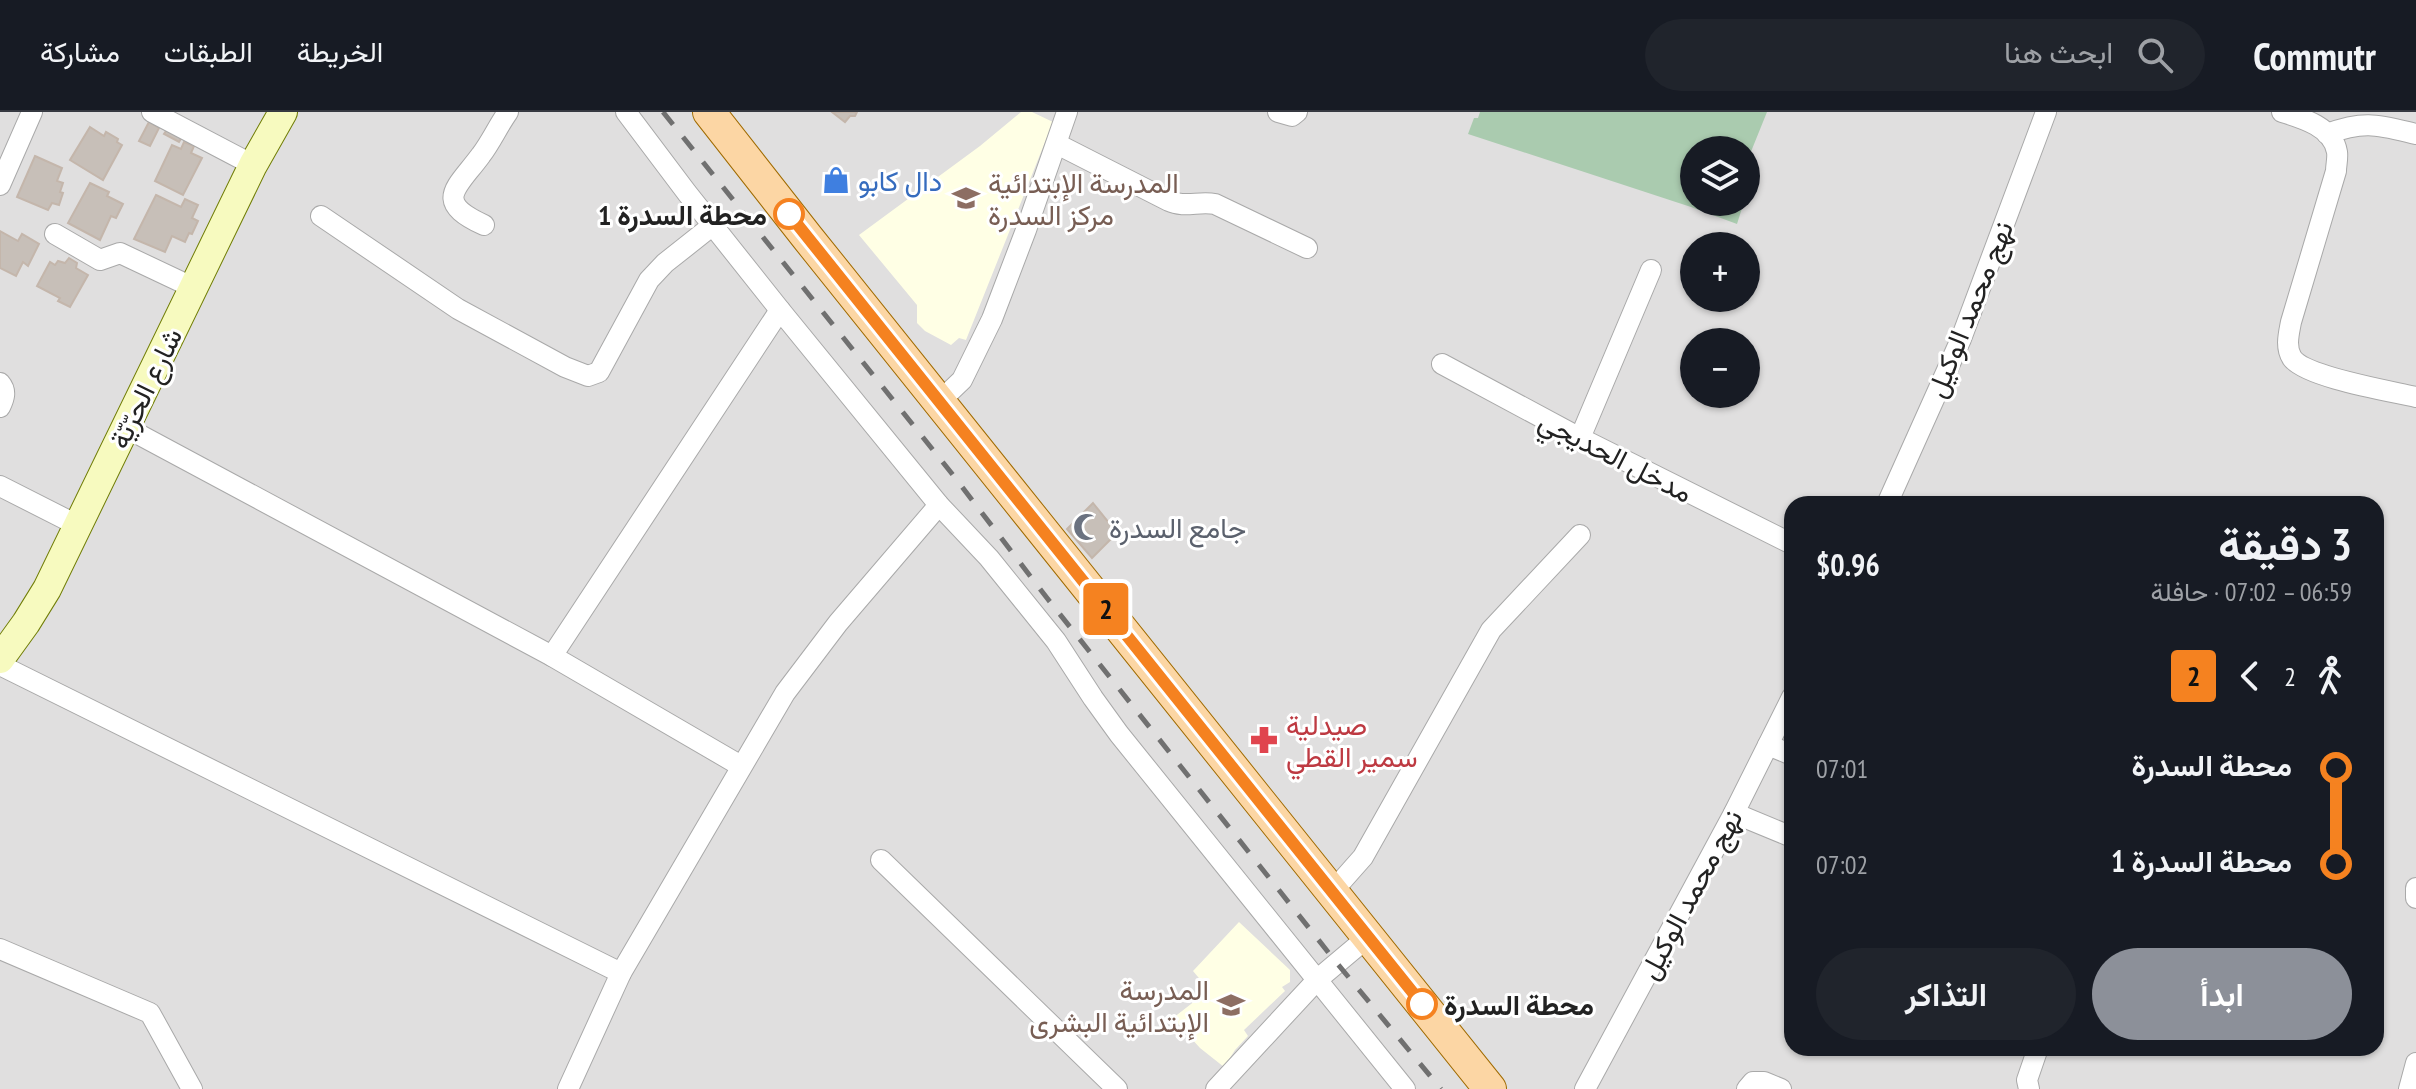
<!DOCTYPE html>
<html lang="ar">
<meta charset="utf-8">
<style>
:root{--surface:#171b24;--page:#20242c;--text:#f1f3f6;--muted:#9ea1a6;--line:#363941;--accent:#8c9099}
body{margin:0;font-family:"PT Sans Narrow",Vazirmatn,sans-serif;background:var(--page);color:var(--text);direction:rtl;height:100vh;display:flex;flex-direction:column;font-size:30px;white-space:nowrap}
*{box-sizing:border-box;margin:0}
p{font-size:26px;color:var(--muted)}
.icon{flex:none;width:44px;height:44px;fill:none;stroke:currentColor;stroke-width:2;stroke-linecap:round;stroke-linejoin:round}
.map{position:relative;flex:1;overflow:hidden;direction:ltr}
.details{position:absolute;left:1784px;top:384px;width:600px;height:560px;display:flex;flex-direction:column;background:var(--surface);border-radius:24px;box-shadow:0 2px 6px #0004;direction:rtl}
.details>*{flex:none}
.badge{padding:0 16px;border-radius:6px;font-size:28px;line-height:52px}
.buttons{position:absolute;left:1680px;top:24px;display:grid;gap:16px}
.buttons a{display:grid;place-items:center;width:80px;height:80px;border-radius:50%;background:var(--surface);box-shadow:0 2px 6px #0004;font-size:40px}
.map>.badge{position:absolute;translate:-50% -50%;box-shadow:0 0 0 4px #fff}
.legs{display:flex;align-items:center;gap:12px;height:88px;padding:0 32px;font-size:26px}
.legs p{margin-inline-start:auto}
.headline{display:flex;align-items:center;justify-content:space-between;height:136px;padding:0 32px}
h1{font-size:44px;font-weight:700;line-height:60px}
.primary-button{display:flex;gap:16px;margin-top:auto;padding:16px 32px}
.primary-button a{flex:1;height:92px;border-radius:48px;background:var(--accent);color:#fff;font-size:32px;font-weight:700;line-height:92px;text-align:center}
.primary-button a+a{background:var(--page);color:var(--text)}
ul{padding:0 32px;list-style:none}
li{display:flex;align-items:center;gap:28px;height:96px;font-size:30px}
li i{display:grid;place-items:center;width:12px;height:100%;margin:0 10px;background:currentColor}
li i::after{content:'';width:20px;height:20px;margin:-10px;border:6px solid;border-radius:50%;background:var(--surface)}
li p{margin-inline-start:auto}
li:first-child i{background:linear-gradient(#0000 50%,currentColor 0)}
li:last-child i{background:linear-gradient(currentColor 50%,#0000 0)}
header{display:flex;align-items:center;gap:48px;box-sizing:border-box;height:112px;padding:0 40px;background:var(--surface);border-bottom:2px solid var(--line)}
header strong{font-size:38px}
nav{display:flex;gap:44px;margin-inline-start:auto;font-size:28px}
.search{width:560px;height:72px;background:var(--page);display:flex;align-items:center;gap:20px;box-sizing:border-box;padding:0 28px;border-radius:44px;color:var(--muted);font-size:30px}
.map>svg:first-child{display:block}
</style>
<header>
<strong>Commutr</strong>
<div class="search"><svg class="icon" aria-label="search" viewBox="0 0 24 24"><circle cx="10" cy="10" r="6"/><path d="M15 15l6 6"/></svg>ابحث هنا</div>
<nav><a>الخريطة</a><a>الطبقات</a><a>مشاركة</a></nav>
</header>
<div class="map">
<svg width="2416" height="977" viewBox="0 0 2416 977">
<rect width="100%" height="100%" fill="#f2efe9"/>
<path fill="#e0dfdf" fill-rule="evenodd" d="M0,0H2416V977H0ZM1694,38H1746V90H1694ZM1694,134H1746V186H1694ZM1694,230H1746V282H1694ZM1792,392H2376V936H1792Z"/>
<g fill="#ffffe5">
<path d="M1021,0H1032L1053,10L966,228L959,226L951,233L925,219L917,211V193L859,123L980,34Z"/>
<path d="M1239,810L1290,858V870L1282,875L1285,879L1244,918L1248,924L1235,938L1224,955L1200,936L1173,906L1209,878L1193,859Z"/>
</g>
<path fill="#aacbaf" d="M1480,0H1767L1746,52L1754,56L1746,83V38H1694V90H1744L1737,112L1691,95L1468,22L1474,6H1478Z"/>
<g fill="#c7bfb8" stroke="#c4b6ab" stroke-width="2">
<path d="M832,0H857L855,4H850L845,10Z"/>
<path d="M149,10L159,16L150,34L139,29Z"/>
<path d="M171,12L185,20L179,30L164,22Z"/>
<path d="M90,15L104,24L106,20L118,27L117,30L122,33L103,68L70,48Z"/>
<path d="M184,30L194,34L191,41L202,46L183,83L155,69L172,33L181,37Z"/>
<path d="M35,44L62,56L57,69L63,71L60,80L63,81L59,93L52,91L48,98L17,85Z"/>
<path d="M90,71L109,80L107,84L123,92L116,106L111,104L100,128L68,111Z"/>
<path d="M156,83L181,95L185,87L198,93L192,106L198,109L192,122L189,121L185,130L172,124L165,140L134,127Z"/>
<path d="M0,119L18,129L22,122L39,132L28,154L23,150L16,164L0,156Z"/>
<path d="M69,146L77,151L76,156L88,163L70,195L58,189L60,186L37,174L50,150L55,153L58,149L65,151Z"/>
<path d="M1093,391L1117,421L1092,446L1067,417Z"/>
</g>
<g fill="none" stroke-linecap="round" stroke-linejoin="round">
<g stroke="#a9a9a9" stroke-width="22">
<g id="street">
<path d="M152,0L253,53"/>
<path d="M626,0L687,81L780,198L939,393L989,446L1056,529L1093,586L1119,622L1405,977"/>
<path d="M1278,0L1292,4L1297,0"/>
<path d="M2282,0C2302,6 2333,15 2337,40C2338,46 2336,53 2336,59L2291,210C2289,221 2285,235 2292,246C2305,265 2390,279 2416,285"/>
<path d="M2327,22C2365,8 2378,13 2416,22"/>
<path d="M1057,32L1169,89C1184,96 1199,89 1215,92L1307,136"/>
<path d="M0,73L32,0"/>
<path d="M321,104L458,197L565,255L588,264L599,260L649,168L665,151L713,113"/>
<path d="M484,113C432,89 457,76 481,43C491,30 498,14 508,0"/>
<path d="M55,122L100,148L120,141L194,176"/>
<path d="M1442,252L1580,326L1792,432"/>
<path d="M0,271C7,279 4,287 0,295"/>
<path d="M939,290L962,268L992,207L1026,118L1067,0"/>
<path d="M125,315L552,544L741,654"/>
<path d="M1580,326L1651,158"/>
<path d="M0,374L77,413"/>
<path d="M1887,392L1961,227L2046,0"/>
<path d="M552,544L780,198"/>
<path d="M0,553L621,861"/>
<path d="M1768,633L1792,643"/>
<path d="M1734,701L1792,725"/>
<path d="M881,748L1117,977"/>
<path d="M2416,776V786"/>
<path d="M1332,780L1363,745L1491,518L1580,423"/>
<path d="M0,837L150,901L192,977"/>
<path d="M568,977L621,861L785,581L838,511L939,393"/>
<path d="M1216,977L1318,867L1368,825"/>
<path d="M1585,977L1734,701L1792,585"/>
<path d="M1747,977L1753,970H1764L1781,977"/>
<path d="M2029,977L2027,968L2038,936"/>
<path d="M2409,977L2416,951"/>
</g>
</g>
<g stroke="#707d05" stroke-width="30">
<path id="secondary" d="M0,547L26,511L47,477L253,53L283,0"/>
</g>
<g stroke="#a06b00" stroke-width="34">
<path id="primary" d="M709,0L807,125L1490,977"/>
</g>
<use href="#street" stroke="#fff" stroke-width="20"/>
<use href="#secondary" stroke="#f7fabf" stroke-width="28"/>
<use href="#primary" stroke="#fcd6a4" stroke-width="32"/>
<path stroke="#707070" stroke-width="5" stroke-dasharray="16 16" stroke-linecap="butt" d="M663,0L953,363L1047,486L1336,850L1441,977"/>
</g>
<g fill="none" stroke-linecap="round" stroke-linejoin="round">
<g stroke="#fff" stroke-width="18">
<path id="line-1" d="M789,102L1422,892"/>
</g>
<use href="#line-1" stroke="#f58220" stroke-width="12"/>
</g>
<defs>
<g id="shop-bare" transform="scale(2.16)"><path d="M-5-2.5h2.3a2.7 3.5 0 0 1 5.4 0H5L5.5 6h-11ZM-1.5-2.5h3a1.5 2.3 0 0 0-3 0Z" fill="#3f7fe0" stroke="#fff" stroke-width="2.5" paint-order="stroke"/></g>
<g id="school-bare" transform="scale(2.16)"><path d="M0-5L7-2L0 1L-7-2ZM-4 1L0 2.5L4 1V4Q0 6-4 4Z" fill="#8d6e63" stroke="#fff" stroke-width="2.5" paint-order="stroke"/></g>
<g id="mosque-bare" transform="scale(2.16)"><path d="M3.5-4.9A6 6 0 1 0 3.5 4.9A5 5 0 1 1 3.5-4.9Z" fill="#6b7280" stroke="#fff" stroke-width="2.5" paint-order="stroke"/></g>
<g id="pharmacy-bare" transform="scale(2.16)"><path d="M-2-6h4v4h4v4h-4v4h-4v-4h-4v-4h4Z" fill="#e0444e" stroke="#fff" stroke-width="2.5" paint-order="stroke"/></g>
</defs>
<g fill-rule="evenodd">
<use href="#shop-bare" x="836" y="68"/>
<use href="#school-bare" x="966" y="86"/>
<use href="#mosque-bare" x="1087" y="415"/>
<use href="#pharmacy-bare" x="1264" y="628"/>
<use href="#school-bare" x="1231" y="893"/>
</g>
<g fill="#fff" stroke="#f58220" stroke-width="4">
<circle cx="789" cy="102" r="14"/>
<circle cx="1422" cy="892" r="14"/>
</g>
<g text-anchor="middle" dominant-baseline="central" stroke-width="6" stroke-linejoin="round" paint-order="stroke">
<g font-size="28" fill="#366cbe" stroke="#fff" text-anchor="start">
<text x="858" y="68">دال كابو</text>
</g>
<g font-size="28" fill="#785e54" stroke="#fff" text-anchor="start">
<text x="988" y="70">المدرسة الإبتدائية<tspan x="988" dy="32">مركز السدرة</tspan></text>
<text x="1209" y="877" text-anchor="end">المدرسة<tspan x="1209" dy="32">الإبتدائية البشرى</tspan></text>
</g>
<g font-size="28" font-weight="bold" fill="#222" stroke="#fff" text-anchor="end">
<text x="767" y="102">محطة السدرة 1</text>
<text x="1444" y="892" text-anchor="start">محطة السدرة</text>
</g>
<g font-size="28" fill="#222" stroke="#fff">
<text transform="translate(1969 197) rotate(-68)">نهج محمد الوكيل</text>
<text transform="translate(145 276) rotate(-64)">شارع الحرّيّة</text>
<text transform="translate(1616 344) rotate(27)">مدخل الحديجي</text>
<text transform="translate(1690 782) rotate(-62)">نهج محمد الوكيل</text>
</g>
<g font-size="28" fill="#5b616d" stroke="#fff" text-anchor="start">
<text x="1109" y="415">جامع السدرة</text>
</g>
<g font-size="28" fill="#be3a42" stroke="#fff" text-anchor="start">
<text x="1286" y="612">صيدلية<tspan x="1286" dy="32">سمير القطي</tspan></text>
</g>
</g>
</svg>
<div class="buttons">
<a><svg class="icon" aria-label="layers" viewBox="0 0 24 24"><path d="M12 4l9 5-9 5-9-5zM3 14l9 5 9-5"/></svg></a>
<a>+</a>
<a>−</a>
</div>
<b class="badge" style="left:1106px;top:497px;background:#f58220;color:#111">2</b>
<section class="details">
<div class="headline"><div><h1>3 دقيقة</h1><p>06:59 – 07:02 · حافلة</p></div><b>$0.96</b></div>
<div class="legs"><svg class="icon" aria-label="walk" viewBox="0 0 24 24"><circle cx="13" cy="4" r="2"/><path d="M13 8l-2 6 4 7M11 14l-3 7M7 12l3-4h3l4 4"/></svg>2<svg class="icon" aria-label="back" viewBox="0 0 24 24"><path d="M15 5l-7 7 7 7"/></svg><b class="badge" style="background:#f58220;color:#111">2</b></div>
<ul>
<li><i style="color:#f58220"></i><b>محطة السدرة</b><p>07:01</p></li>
<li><i style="color:#f58220"></i><b>محطة السدرة 1</b><p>07:02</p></li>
</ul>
<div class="primary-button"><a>ابدأ</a><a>التذاكر</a></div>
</section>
</div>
